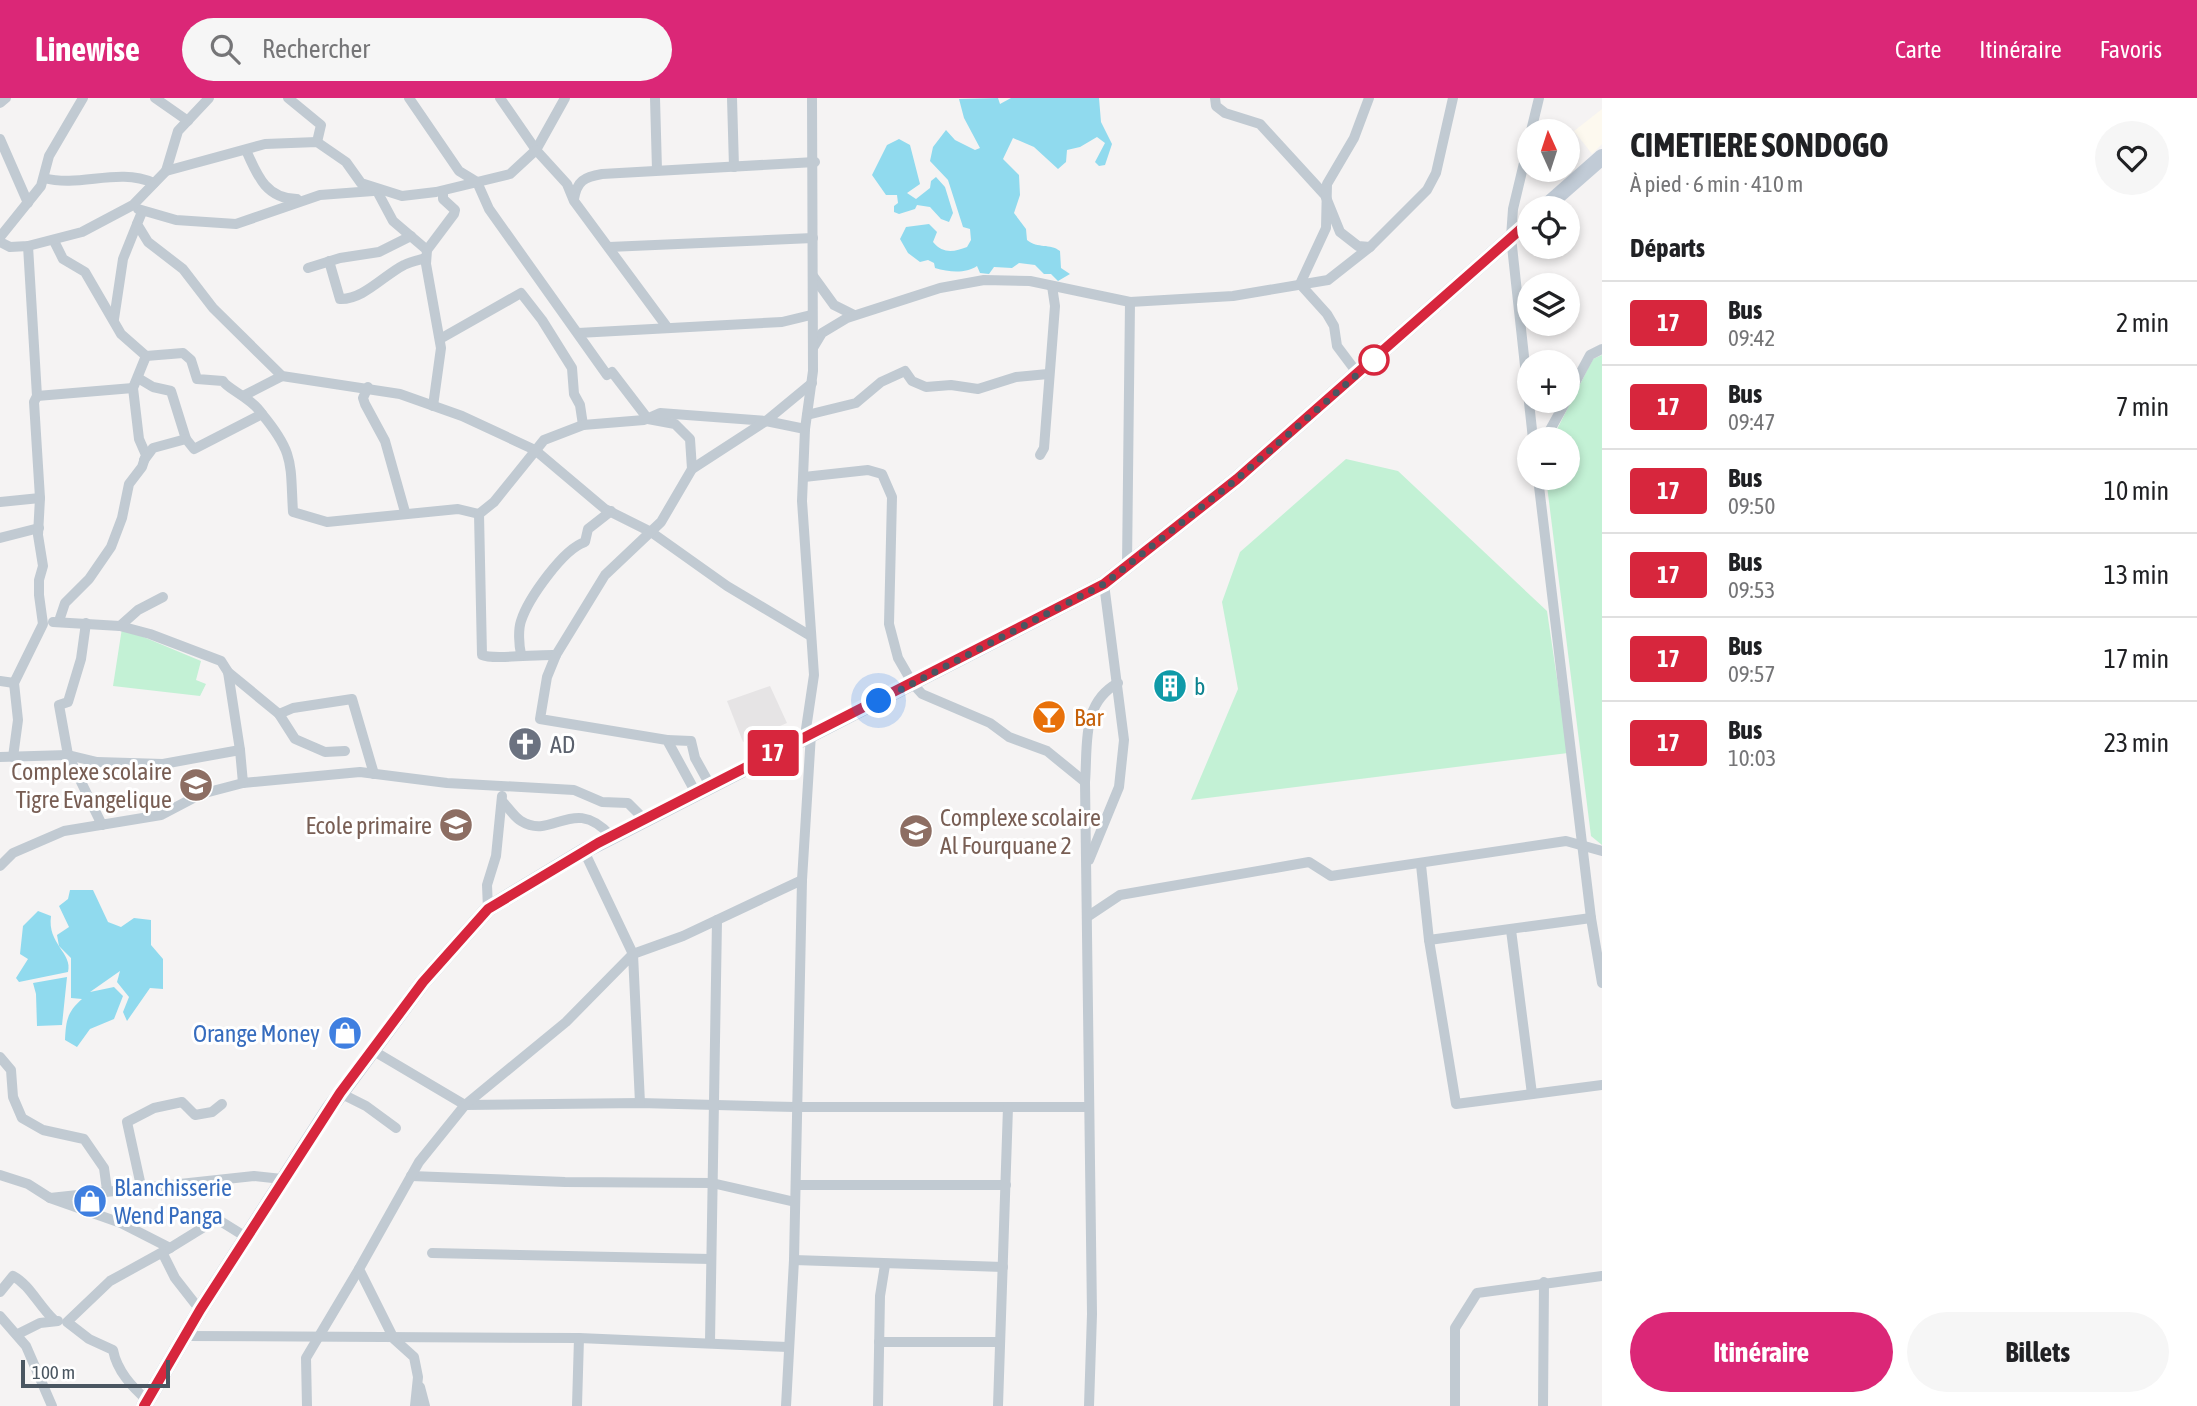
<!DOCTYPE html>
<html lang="fr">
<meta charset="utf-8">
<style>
:root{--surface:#fff;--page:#f6f6f6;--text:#202124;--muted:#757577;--line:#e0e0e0;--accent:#db2777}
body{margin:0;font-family:"Asap Condensed",sans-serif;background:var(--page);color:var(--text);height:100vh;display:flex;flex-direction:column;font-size:26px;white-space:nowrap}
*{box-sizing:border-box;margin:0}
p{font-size:23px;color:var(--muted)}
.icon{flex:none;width:38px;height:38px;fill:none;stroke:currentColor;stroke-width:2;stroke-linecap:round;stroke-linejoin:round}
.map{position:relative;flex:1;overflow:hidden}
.side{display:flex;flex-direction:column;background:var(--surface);width:595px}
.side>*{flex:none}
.badge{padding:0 14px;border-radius:5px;font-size:24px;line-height:46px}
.needle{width:46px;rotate:357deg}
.buttons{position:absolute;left:1517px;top:21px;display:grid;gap:14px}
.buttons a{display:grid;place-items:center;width:63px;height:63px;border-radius:50%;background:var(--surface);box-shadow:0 4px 10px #0003;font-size:35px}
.scale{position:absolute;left:21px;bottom:18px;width:149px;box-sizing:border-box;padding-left:7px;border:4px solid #4a5661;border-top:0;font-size:19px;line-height:24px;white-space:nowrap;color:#4a5661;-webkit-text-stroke:5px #fff;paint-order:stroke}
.you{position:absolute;width:35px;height:35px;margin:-18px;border:5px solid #fff;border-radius:50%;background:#1a73e8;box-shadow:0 0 0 10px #1a73e833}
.map>.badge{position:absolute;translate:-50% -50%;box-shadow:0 0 0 4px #fff}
h2{padding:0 28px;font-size:26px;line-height:63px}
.round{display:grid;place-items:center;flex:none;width:74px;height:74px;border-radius:37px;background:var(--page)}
.summary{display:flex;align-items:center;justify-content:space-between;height:119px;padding:0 28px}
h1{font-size:33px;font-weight:700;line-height:52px}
.primary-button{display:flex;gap:14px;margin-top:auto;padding:14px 28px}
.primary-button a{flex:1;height:80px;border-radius:42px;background:var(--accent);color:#fff;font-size:28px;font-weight:700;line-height:80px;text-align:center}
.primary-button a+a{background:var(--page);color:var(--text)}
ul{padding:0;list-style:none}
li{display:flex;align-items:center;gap:21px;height:84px;padding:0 28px;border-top:2px solid var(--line)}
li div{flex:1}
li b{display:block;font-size:26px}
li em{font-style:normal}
li .badge{min-width:77px;font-weight:700;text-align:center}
header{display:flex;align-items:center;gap:42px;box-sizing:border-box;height:98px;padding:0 35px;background:var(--accent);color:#fff}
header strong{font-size:33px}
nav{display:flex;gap:38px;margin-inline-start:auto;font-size:24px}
.search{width:490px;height:63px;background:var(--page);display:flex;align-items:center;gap:18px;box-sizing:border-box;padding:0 24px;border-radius:38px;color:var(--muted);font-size:26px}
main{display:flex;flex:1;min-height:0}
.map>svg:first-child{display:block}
</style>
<header>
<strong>Linewise</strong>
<div class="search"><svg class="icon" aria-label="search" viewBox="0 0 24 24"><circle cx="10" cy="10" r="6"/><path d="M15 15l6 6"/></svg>Rechercher</div>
<nav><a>Carte</a><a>Itinéraire</a><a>Favoris</a></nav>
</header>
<main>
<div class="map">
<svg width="1602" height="1308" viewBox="0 0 1602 1308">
<rect width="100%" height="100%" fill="#f5f3f3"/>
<path fill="#fdf9ef" d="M1602,11V46L1592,56L1574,33Z"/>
<path fill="#e6e4e5" d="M770,588L787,625L743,644L727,603Z"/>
<g fill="#c3f1d5">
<path d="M1602,257V747L1591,738L1546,380H1568V341H1552L1593,261Z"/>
<path d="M1346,361L1398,373L1547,513L1568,655L1191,702L1238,591L1222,504L1240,454Z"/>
<path d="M122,530L201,563L196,582L206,586L200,598L113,588Z"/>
</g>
<g fill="#90daee">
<path d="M998,0L1000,6L1011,0H1099L1101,24L1112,46L1105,67L1099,68L1095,64L1105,45L1097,39L1080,49L1067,52L1066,64L1058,71L1034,49L1013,40L1003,61L1019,77L1020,97L1014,115L1026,131L1027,142C1038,151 1050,145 1060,153L1061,170L1070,176L1058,183L1051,176H1044L1035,167L1019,165L1012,170L994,169L989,176L980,175L977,168C965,176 949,174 935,170L934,165L928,162L920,164L908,155L900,141L906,129L929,126L937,134L933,144C943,156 954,154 967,149L971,142L970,131L963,129L948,82L930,63L933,49L946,32L955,42L975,52L980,50L964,20L959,1Z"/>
<path d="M899,41L910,47L920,86L907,95L916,101L930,90L931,83L936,79L945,89L953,115L949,124L941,121L930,109L917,107L915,111L899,116L894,114V108L898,105L897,97H886L872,77L887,47Z"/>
<path d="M70,792H93L108,824L121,829L134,820L151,822V847L163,861V891L150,890L127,923L123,914L129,899L117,884L120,873L90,894L114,889L123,898L114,921L90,931L77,949L65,942C66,923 67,914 82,901L71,900V860L59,848L57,837L69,829L59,808L68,801Z"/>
<path d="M38,813L51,818C47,846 73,855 68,874L19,884L16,880L28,861L20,856L23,828Z"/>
<path d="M67,879L62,927L37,928L36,896L33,885Z"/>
</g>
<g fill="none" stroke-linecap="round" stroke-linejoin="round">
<g stroke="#c1cad2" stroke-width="10">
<path d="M155,0L188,23"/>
<path d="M288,0L321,27L317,44"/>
<path d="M409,0L459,73L477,84L489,111L607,277L612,274L648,321L675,326L690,341L692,371"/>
<path d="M500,0L536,52"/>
<path d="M655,0L657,72"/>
<path d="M732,0L734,69"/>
<path d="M1215,0L1216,8L1225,15L1260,26L1325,97L1340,134L1358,148L1370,149"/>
<path d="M0,5L6,0"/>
<path d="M1531,33L1539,0"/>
<path d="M1530,40L1513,111L1511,139L1533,341"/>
<path d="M0,41L28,105"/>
<path d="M246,52C257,77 266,101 297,101"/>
<path d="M536,52L565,0"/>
<path d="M166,73L178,33L209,0"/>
<path d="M44,80C81,90 117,69 154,85"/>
<path d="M377,93L393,123L427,152"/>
<path d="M574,101C577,83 584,79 602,76L815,64"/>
<path d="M138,111L176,122L236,126L320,97L373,93"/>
<path d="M142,114L137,126L148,144L183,171L213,210L282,278L400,296L462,318L535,352L605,411L651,434L727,488L809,537"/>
<path d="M0,139L41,88L49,58L83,0"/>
<path d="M54,143L63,161L85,174L121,236L146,258L133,290L139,341L146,357L142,369L129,386L122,420L111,449L89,481L65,505L59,523"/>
<path d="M0,144L10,149L28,148L82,134L133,107L166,73L265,46L317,44L346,64L361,85L402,98L436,94L510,76L536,52L567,86L574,103L667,229"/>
<path d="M609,149L813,140"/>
<path d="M329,163L340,201C363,202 384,177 404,167C411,163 419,162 426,160"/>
<path d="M308,170L340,160L379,154L411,138"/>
<path d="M813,178L834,207L854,217"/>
<path d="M114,221L123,161L137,126"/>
<path d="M578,235L782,224L811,217"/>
<path d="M440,241L521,195L542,222L572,270L574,296L580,307L583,327"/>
<path d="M813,250L822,235L847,220L940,190L984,182L1030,183L1130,204L1233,198L1328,182L1370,149L1427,92L1436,75L1453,0"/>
<path d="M146,258L183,255L191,262L197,281L223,283C227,291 252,300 262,316"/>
<path d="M1358,276L1337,248L1334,228L1327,216L1300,186L1326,130L1327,86L1354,40L1369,0"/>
<path d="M138,280L153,289L171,293L186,341"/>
<path d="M368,289L363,300L365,306L385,343L405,414"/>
<path d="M245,297L282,278"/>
<path d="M37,298L133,290"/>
<path d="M1568,298L1590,257L1602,251"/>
<path d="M433,308L441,250L426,166L427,152L454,116L455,112L443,101V93"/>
<path d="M807,317L856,305L881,284L905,273L912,283L926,289L951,287L978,291L1016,279L1048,276"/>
<path d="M1545,341L1566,303"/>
<path d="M1040,357L1044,350L1045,337L1055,208L1052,188"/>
<path d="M144,362L153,350L186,341L194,351L262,316C295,356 290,365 293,414L327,424L458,411L479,416"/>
<path d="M804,379L868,372L882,376L892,399L889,526L898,560L913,586L922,596L990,625L1009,639L1047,653L1085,684"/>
<path d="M1538,380L1591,820L1602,885"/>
<path d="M0,404L40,400"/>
<path d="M479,416L494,404L544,342L583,327L644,322L660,315L766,323L805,331"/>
<path d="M479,416L482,557C492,562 540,556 556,557"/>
<path d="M0,440L39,430"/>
<path d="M1127,468L1130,204"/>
<path d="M53,524L120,528L150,536L221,563L228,574L279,616L295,641L325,654L345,653"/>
<path d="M86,525L81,561L68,604L59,607L68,657L102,727"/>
<path d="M120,528L138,512L163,499"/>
<path d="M521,556C519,547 518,532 521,523C528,501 563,451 585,444L588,431L611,413"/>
<path d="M228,574L240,652"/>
<path d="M0,583L14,585"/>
<path d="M279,616L293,610L352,601L374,676"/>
<path d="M667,642L691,643L695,660L710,687"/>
<path d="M0,659L68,657L97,664L163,666L240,652L243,685L360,674L447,685L574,692L602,704L628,705L645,722"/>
<path d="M13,659L18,622L14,585L43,526L39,497V482L43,468L38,437L40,400L34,304L37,298L28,148"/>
<path d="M696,695L667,642L540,621L547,579L556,557L605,477L661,424L692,371L766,323L812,285"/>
<path d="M502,703C508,709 514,719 521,723C553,743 573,696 611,738"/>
<path d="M584,753L633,856L683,838L802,782"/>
<path d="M1089,762L1119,689L1124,642L1104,486"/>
<path d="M1421,767L1429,842L1456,1006L1602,987"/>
<path d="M0,768L13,755L64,733L161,717L201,696L243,685"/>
<path d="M488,811L487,787L496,758L502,698"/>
<path d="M1087,819L1120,797L1309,764L1331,778L1566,743L1602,753"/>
<path d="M1511,832L1532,996"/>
<path d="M1429,842L1591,820"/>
<path d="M372,952L465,1007L640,1005L795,1009H1089"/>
<path d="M0,959L11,972L13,999L22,1020L43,1032L84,1041L104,1070L107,1092"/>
<path d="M340,995L366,1008L396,1030"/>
<path d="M0,1077L28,1086L50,1100L254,1078L282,1081"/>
<path d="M411,1078L565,1084L712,1085L795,1104"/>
<path d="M796,1087H1006"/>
<path d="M141,1088L127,1024L154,1010L182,1004L195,1017L212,1014L222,1006"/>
<path d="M50,1100L121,1125L170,1150L110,1183L67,1224L89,1241L113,1252C117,1273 132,1289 148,1303"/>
<path d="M170,1150L217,1121L246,1139"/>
<path d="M432,1155L711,1161"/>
<path d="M163,1156L175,1180L200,1212"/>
<path d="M794,1162L1003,1169"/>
<path d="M0,1194L13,1178C30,1187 38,1207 54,1222"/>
<path d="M0,1218L26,1248L52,1308"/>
<path d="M18,1236L40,1225L58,1223"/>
<path d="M186,1238L579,1240L788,1249"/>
<path d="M710,1244L717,822"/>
<path d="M879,1244H998"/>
<path d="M420,1289L425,1308"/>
<path d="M307,1308L306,1260L359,1171"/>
<path d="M415,1308L418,1279L414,1259L394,1241L359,1171L419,1064L465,1007L566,924L633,856L640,1005"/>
<path d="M577,1308L579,1240"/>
<path d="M786,1308L794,1162L802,782L811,636L806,631L814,577L802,403L805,331L813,273L812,0"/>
<path d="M878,1308L880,1198L885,1167"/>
<path d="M998,1308L1008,1009"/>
<path d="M1089,1308L1092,1216L1085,684C1088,646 1081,605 1118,585"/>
<path d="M1455,1308V1230L1477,1195L1602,1178"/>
<path d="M1543,1308L1544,1184"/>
</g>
<g stroke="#c1cbd6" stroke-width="16">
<path d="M1544,110L1602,59"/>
<path d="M144,1308L200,1212L329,1011L423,884L488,811L584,753L1104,486L1237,381L1530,123"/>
</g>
</g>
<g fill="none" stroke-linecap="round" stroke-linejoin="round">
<g stroke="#fff" stroke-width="16">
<path id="line" d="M144,1308L200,1212L340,995L423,884L488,811L598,745L1104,486L1237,381L1530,123"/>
</g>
<use href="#line" stroke="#d7263d" stroke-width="10"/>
<path stroke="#4a5661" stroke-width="7" stroke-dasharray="0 12.6" d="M879,603L1104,486L1237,381L1374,262"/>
</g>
<defs>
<g id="building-disc" transform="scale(1.75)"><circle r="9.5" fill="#0f9aa8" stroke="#fff"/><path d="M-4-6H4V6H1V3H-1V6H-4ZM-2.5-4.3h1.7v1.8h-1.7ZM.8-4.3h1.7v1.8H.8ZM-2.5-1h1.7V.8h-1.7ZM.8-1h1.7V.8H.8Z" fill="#fff"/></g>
<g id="bar-disc" transform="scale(1.75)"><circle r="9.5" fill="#e8710a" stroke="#fff"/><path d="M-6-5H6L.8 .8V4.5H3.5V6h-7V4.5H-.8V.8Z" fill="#fff"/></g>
<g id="church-disc" transform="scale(1.75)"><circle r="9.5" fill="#6b7280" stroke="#fff"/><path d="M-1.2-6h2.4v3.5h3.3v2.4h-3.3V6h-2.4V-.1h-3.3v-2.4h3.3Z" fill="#fff"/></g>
<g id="school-disc" transform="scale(1.75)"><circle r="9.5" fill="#8d6e63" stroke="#fff"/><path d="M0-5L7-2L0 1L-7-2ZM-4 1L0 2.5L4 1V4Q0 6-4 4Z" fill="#fff"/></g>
<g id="shop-disc" transform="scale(1.75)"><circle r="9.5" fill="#3f7fe0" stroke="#fff"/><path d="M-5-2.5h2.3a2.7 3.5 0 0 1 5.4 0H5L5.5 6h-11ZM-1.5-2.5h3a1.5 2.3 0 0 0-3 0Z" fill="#fff"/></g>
</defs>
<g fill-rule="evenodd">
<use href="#building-disc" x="1170" y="588"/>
<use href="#bar-disc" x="1049" y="619"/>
<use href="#church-disc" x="525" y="646"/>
<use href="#school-disc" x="196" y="687"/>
<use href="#school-disc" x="456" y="727"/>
<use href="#school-disc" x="916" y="733"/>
<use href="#shop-disc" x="345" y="935"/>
<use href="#shop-disc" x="90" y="1103"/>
</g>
<circle fill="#fff" stroke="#d7263d" stroke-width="3.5" cx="1374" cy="262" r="14"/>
<g text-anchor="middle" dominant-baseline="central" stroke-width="6" stroke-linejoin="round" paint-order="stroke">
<g font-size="24" fill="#0d838f" stroke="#fff" text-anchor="start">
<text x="1194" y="588">b</text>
</g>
<g font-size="24" fill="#c56008" stroke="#fff" text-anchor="start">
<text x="1074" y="619">Bar</text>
</g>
<g font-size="24" fill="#5b616d" stroke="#fff" text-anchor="start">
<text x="550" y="646">AD</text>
</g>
<g font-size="24" fill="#785e54" stroke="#fff" text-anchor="end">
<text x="172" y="673">Complexe scolaire<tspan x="172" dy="28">Tigre Evangelique</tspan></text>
<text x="940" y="719" text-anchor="start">Complexe scolaire<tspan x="940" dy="28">Al Fourquane 2</tspan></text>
<text x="432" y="727">Ecole primaire</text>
</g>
<g font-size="24" fill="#366cbe" stroke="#fff" text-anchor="end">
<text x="320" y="935">Orange Money</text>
<text x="114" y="1089" text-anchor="start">Blanchisserie<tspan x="114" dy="28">Wend Panga</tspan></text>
</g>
</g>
</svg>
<div class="buttons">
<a><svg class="needle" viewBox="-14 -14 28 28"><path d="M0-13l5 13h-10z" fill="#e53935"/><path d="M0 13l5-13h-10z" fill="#757577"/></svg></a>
<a><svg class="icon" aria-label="locate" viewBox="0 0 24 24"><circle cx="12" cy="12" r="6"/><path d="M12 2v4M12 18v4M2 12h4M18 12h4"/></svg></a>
<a><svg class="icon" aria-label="layers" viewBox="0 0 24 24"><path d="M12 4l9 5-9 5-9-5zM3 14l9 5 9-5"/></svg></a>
<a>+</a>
<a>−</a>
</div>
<div class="scale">100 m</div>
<div class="you" style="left:879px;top:603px"></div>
<b class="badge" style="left:773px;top:655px;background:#d7263d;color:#fff">17</b>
</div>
<section class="side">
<div class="summary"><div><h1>CIMETIERE SONDOGO</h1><p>À pied · 6 min · 410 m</p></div><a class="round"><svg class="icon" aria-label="heart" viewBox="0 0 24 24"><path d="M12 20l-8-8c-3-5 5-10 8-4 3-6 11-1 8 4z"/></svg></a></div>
<h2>Départs</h2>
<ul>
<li><span class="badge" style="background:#d7263d;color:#fff">17</span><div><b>Bus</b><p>09:42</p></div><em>2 min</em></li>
<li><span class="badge" style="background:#d7263d;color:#fff">17</span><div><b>Bus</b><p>09:47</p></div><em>7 min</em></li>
<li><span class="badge" style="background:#d7263d;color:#fff">17</span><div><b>Bus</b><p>09:50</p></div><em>10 min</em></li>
<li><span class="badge" style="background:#d7263d;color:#fff">17</span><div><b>Bus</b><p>09:53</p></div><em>13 min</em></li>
<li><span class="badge" style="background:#d7263d;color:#fff">17</span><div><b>Bus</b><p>09:57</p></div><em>17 min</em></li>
<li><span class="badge" style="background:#d7263d;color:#fff">17</span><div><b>Bus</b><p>10:03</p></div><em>23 min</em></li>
</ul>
<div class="primary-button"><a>Itinéraire</a><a>Billets</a></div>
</section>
</main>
